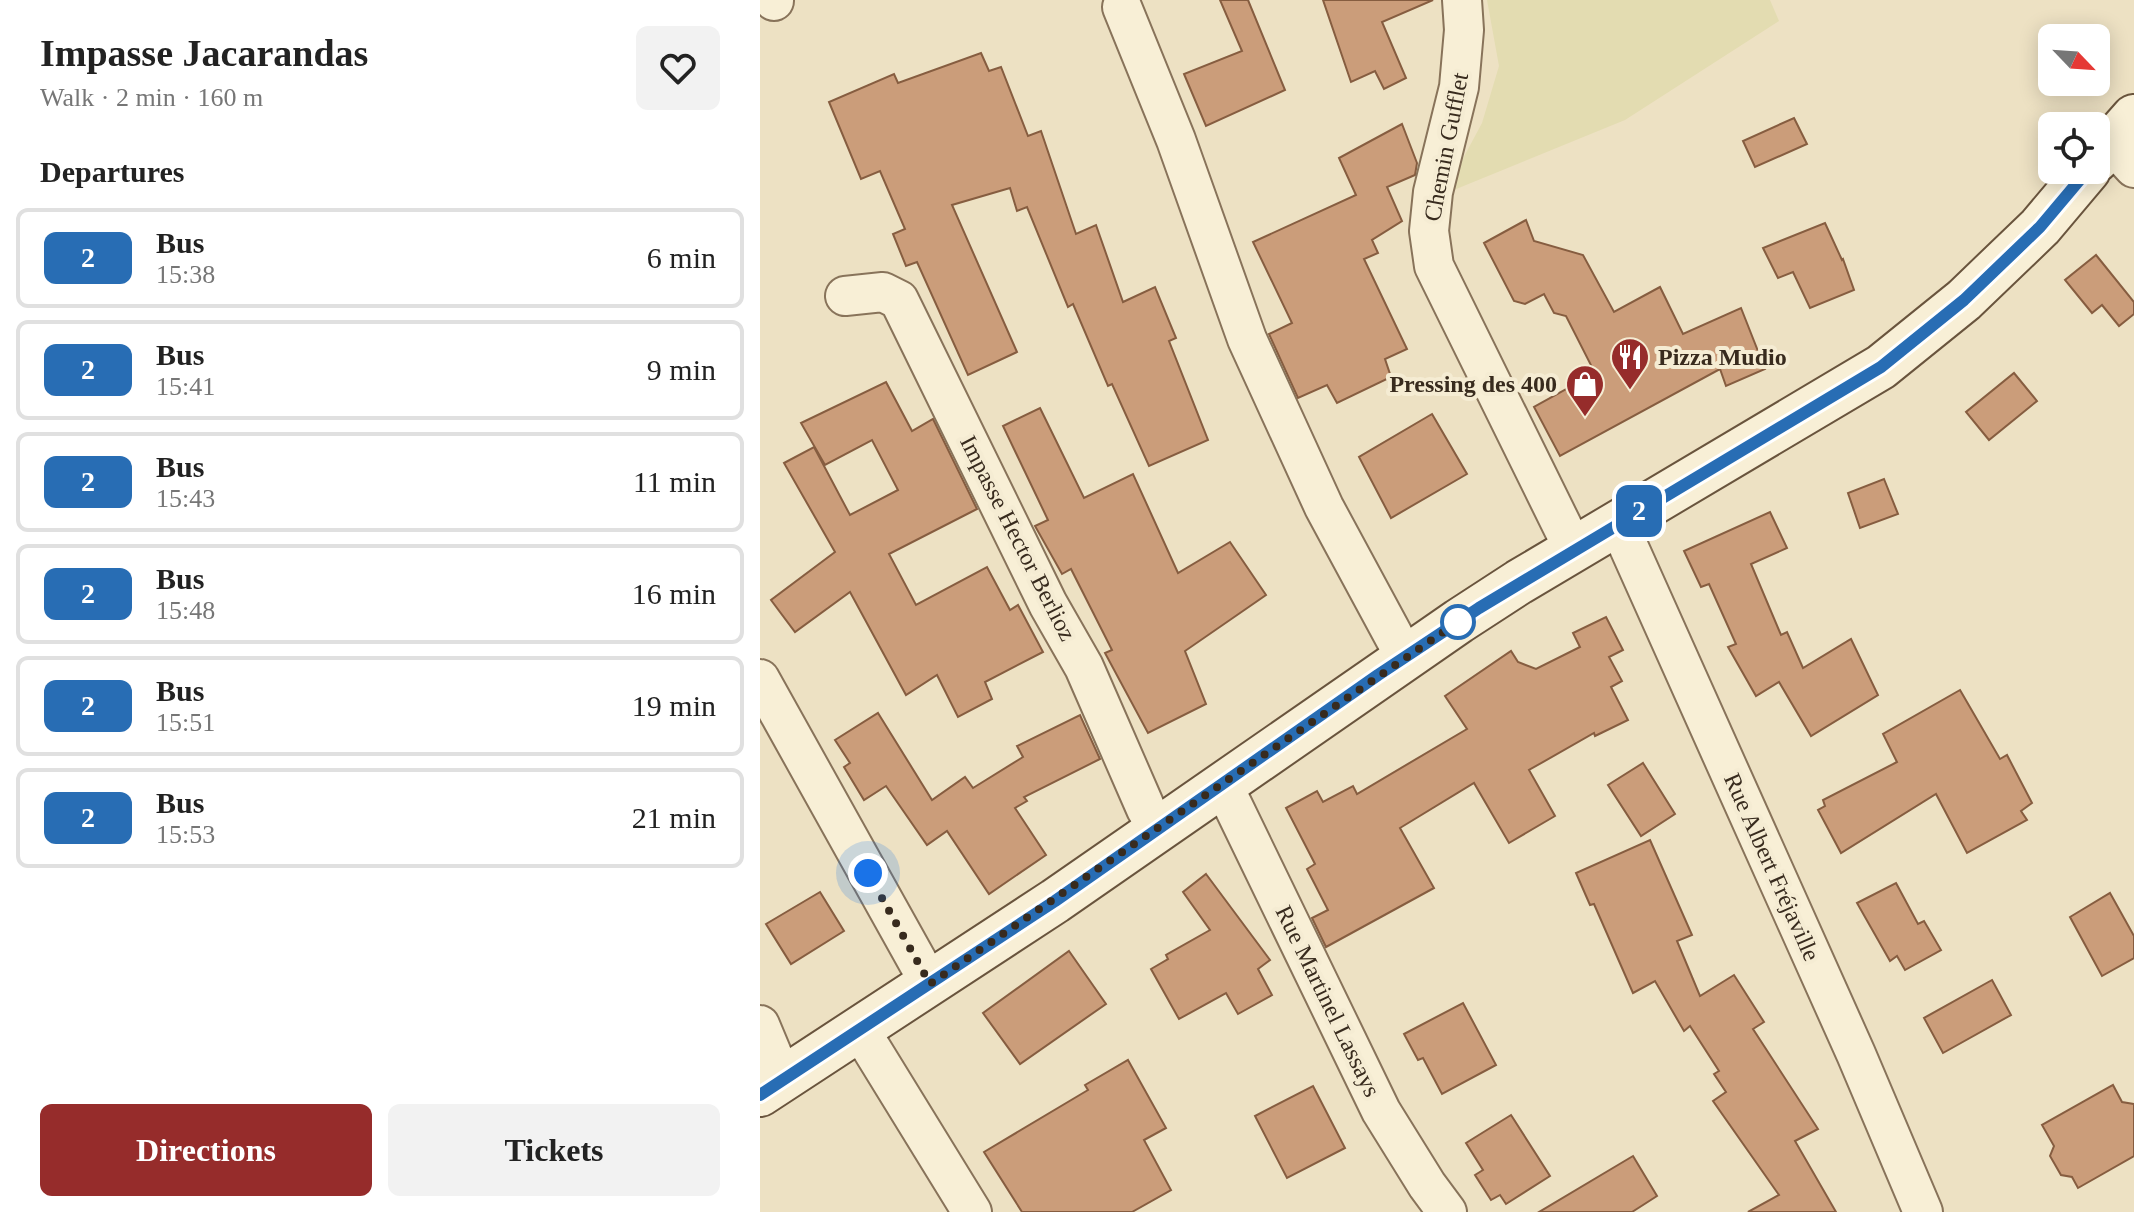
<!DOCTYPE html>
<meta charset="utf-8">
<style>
:root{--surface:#fff;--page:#f2f2f2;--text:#222;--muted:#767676;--line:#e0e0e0;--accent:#962c2b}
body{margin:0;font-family:"Times New Roman",serif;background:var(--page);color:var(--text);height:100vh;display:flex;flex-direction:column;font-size:30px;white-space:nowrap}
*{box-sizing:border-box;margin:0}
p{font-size:26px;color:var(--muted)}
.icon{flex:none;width:44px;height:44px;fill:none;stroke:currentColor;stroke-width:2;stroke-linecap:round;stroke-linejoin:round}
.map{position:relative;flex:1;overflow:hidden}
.details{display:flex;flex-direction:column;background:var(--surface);width:760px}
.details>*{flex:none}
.badge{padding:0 16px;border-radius:12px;font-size:28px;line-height:52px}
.needle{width:52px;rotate:115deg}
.buttons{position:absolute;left:1278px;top:24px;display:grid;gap:16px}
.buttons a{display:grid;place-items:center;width:72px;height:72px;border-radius:12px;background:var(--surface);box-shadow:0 4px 20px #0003;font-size:40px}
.you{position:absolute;width:40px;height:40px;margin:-20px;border:6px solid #fff;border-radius:50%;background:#1a73e8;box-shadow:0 0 0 12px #1a73e833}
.map>.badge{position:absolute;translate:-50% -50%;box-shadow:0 0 0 4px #fff}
h2{padding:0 40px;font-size:30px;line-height:72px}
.round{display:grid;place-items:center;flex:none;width:84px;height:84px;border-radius:12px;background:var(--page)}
.headline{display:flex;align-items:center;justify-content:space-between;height:136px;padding:0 40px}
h1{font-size:38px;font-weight:800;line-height:60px}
.primary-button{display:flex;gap:16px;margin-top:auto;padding:16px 40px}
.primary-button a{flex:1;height:92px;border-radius:12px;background:var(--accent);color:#fff;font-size:32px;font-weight:800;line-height:92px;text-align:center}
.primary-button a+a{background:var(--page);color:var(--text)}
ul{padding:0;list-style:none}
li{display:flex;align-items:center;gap:24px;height:100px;margin:0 16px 12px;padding:0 24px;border:4px solid var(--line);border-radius:12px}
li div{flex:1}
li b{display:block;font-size:30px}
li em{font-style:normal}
li .badge{min-width:88px;font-weight:700;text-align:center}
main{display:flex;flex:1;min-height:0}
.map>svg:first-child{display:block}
</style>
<main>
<section class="details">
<div class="headline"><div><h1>Impasse Jacarandas</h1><p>Walk · 2 min · 160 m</p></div><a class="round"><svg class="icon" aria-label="heart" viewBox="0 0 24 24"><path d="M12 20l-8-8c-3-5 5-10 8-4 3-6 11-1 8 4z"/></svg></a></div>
<h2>Departures</h2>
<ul>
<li><span class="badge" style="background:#286db4;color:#fff">2</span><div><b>Bus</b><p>15:38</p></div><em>6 min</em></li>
<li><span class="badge" style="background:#286db4;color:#fff">2</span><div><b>Bus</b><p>15:41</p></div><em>9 min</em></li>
<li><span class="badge" style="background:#286db4;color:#fff">2</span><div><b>Bus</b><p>15:43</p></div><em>11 min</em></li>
<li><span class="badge" style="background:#286db4;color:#fff">2</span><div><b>Bus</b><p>15:48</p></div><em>16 min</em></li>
<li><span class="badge" style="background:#286db4;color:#fff">2</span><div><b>Bus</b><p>15:51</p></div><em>19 min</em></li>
<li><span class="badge" style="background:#286db4;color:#fff">2</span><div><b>Bus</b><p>15:53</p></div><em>21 min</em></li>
</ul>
<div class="primary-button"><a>Directions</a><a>Tickets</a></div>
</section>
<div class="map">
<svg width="1374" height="1212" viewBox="0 0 1374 1212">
<rect width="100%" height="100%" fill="#ede1c3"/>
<path fill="#e3dcb1" d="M727,0H1010L1019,21L865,120L684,194L722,123L739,66Z"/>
<g fill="#cb9d7a" stroke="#865d40" stroke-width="2">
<path d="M460,0H488L525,90L446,126L424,74L482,51Z"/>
<path d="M563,0H673L622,22L646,78L624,89L615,71L591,82Z"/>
<path d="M221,53L229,71L241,67L268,136L281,131L316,234L336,225L363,302L395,287L416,338L409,341L448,440L389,466L352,384L348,386L313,304L308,307L267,207L257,211L250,188L192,205L257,352L208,375L157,262L146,266L133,234L145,229L120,171L101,179L69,102L134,74L138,83Z"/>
<path d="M1034,118L1047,144L995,167L983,141Z"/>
<path d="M642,124L657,163L655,175L627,187L642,221L612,240L618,253L604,259L647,349L625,359L631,377L577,403L567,385L538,398L509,334L532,323L493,242L596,195L579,158Z"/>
<path d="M766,220L774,241L823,255L854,312L900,287L923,334L981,308L1005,369L966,386L960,369L800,456L774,407L835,373L806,316L794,313L784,294L765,304L754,301L724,243Z"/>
<path d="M1065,223L1082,260L1083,259L1094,290L1050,308L1033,272L1018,278L1003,248Z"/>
<path d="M1336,255L1374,302V314L1359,326L1342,305L1332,313L1305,280Z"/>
<path d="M1254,373L1277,401L1229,440L1206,412Z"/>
<path d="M126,382L152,431L173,419L217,509L129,554L156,605L227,567L250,610L258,605L283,652L225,682L232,699L198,717L177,675L146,695L90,592L35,632L11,600L75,552L24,463L54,447L90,515L138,490L112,440L65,465L41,423Z"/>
<path d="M280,408L324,498L373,474L418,573L470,542L506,595L425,651L446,704L388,733L345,653L352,650L311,569L302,574L275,526L288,520L243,426Z"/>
<path d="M672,414L707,474L631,518L599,457Z"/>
<path d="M1124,479L1138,514L1100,528L1088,493Z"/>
<path d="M1010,512L1027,548L991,564L1021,635L1027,632L1043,668L1091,639L1118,695L1051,736L1019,682L996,696L968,647L976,644L949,584L941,587L924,551Z"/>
<path d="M846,617L863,650L849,657L862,681L851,687L868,720L835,736L834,733L769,770L795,816L749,843L714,783L640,828L674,888L566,947L552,918L568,910L547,869L555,864L526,808L557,791L563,802L593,786L597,794L707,729L685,696L751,651L758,662L776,669L820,647L813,633Z"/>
<path d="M1200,690L1240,759L1247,755L1272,803L1261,811L1267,820L1207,853L1176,794L1081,853L1058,810L1065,806L1063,800L1137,762L1123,734Z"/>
<path d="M118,713L172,800L205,777L213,788L263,757L257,746L320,715L340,759L264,797L267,801L255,808L286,855L229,894L187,831L167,845L126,786L104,800L84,767L90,763L75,740Z"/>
<path d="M883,763L915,814L881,836L848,785Z"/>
<path d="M890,840L932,935L917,941L940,996L974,975L1004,1022L993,1029L1058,1129L1035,1141L1076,1212H988L1019,1195L953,1101L966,1092L954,1074L959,1071L930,1026L924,1031L895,981L873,993L834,904L830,905L816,873Z"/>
<path d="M446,874L510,960L498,969L512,995L478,1014L466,993L419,1019L391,969L408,959L406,955L450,930L423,892Z"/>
<path d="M1136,883L1158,924L1164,921L1181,950L1145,970L1137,956L1130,961L1097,903Z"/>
<path d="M60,892L84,931L31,964L6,924Z"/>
<path d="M1350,893L1374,936V958L1342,976L1310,917Z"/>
<path d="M309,951L346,1004L260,1064L223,1013Z"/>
<path d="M1232,980L1251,1015L1183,1053L1164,1018Z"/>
<path d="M703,1003L736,1065L682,1094L663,1058L658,1060L644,1034Z"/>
<path d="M368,1060L406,1128L384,1140L411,1190L372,1212H262L224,1152L328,1090L325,1085Z"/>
<path d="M1353,1085L1362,1102L1374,1104V1156L1318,1188L1312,1177L1301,1175L1290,1156L1294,1146L1282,1125Z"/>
<path d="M553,1086L585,1148L527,1178L495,1116Z"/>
<path d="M751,1115L790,1176L746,1204L740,1195L731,1200L715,1175L723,1170L706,1143Z"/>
<path d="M873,1156L897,1196L872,1212H779Z"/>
</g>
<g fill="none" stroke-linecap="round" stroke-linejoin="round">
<g stroke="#88735a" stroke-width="42">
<g id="street">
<path d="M13,0L14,1"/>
<path d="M702,0L704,30L699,87L673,192L669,231L674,266L814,550"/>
<path d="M362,7L416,140L487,339L564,507L645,657"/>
<path d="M1351,143L1374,168"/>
<path d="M85,296L123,292L139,300L288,604L324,667L386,809L397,828"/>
<path d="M858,523L1096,1054L1163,1212"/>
<path d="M0,679L170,984"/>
<path d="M462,783L621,1111L667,1185L687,1212"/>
<path d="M0,1025L23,1080"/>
<path d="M100,1030L212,1212"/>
</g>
</g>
<g stroke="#69543d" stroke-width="48">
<g id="secondary">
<path d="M1336,160L1374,117"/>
<path d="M0,1094L295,901L699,621L759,582L1121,367L1204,300L1280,227L1328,170"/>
</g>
</g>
<use href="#street" stroke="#f8efd6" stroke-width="38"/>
<use href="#secondary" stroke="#f8efd6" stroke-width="44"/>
</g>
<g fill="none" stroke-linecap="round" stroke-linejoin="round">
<g stroke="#fff" stroke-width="18">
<path id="line" d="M0,1095L295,901L618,675L719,608L1121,367L1204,300L1280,227L1328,170"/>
</g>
<use href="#line" stroke="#286db4" stroke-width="12"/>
<path stroke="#382b1e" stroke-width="8" stroke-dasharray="0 14.4" d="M108,873L170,984L698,622"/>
</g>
<defs>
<g id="restaurant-pin" transform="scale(2)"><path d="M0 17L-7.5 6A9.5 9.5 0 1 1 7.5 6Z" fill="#962c2b" stroke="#f5ecd3"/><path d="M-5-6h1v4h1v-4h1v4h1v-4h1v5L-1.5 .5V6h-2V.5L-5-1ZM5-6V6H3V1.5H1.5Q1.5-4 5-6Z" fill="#fff"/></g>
<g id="shop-pin" transform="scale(2)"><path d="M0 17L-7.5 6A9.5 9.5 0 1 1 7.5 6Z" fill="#962c2b" stroke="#f5ecd3"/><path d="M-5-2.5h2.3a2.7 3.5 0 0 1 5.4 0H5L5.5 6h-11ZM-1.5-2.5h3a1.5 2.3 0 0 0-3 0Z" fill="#fff"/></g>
</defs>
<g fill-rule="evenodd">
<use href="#restaurant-pin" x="870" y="357"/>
<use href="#shop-pin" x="825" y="384"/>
</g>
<circle fill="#fff" stroke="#286db4" stroke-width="4" cx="698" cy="622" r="16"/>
<g text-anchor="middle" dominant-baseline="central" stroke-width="8" stroke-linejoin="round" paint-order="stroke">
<g font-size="24" fill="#382b1e" stroke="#f5ecd3">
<text transform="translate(686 147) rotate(-79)">Chemin Gufflet</text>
<text transform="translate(258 538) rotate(63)">Impasse Hector Berlioz</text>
<text transform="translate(1012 867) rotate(66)">Rue Albert Fréjaville</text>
<text transform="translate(568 1001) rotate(64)">Rue Martinel Lassays</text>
</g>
<g font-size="24" font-weight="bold" fill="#382b1e" stroke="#f5ecd3" text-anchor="start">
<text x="898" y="357">Pizza Mudio</text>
<text x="797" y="384" text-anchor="end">Pressing des 400</text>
</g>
</g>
</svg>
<div class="buttons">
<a><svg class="needle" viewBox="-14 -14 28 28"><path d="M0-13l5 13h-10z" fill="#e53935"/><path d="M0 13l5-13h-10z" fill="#767676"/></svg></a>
<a><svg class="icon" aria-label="locate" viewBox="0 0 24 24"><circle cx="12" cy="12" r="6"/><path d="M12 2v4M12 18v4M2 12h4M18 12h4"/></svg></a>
</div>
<div class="you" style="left:108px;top:873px"></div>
<b class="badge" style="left:879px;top:511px;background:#286db4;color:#fff">2</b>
</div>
</main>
